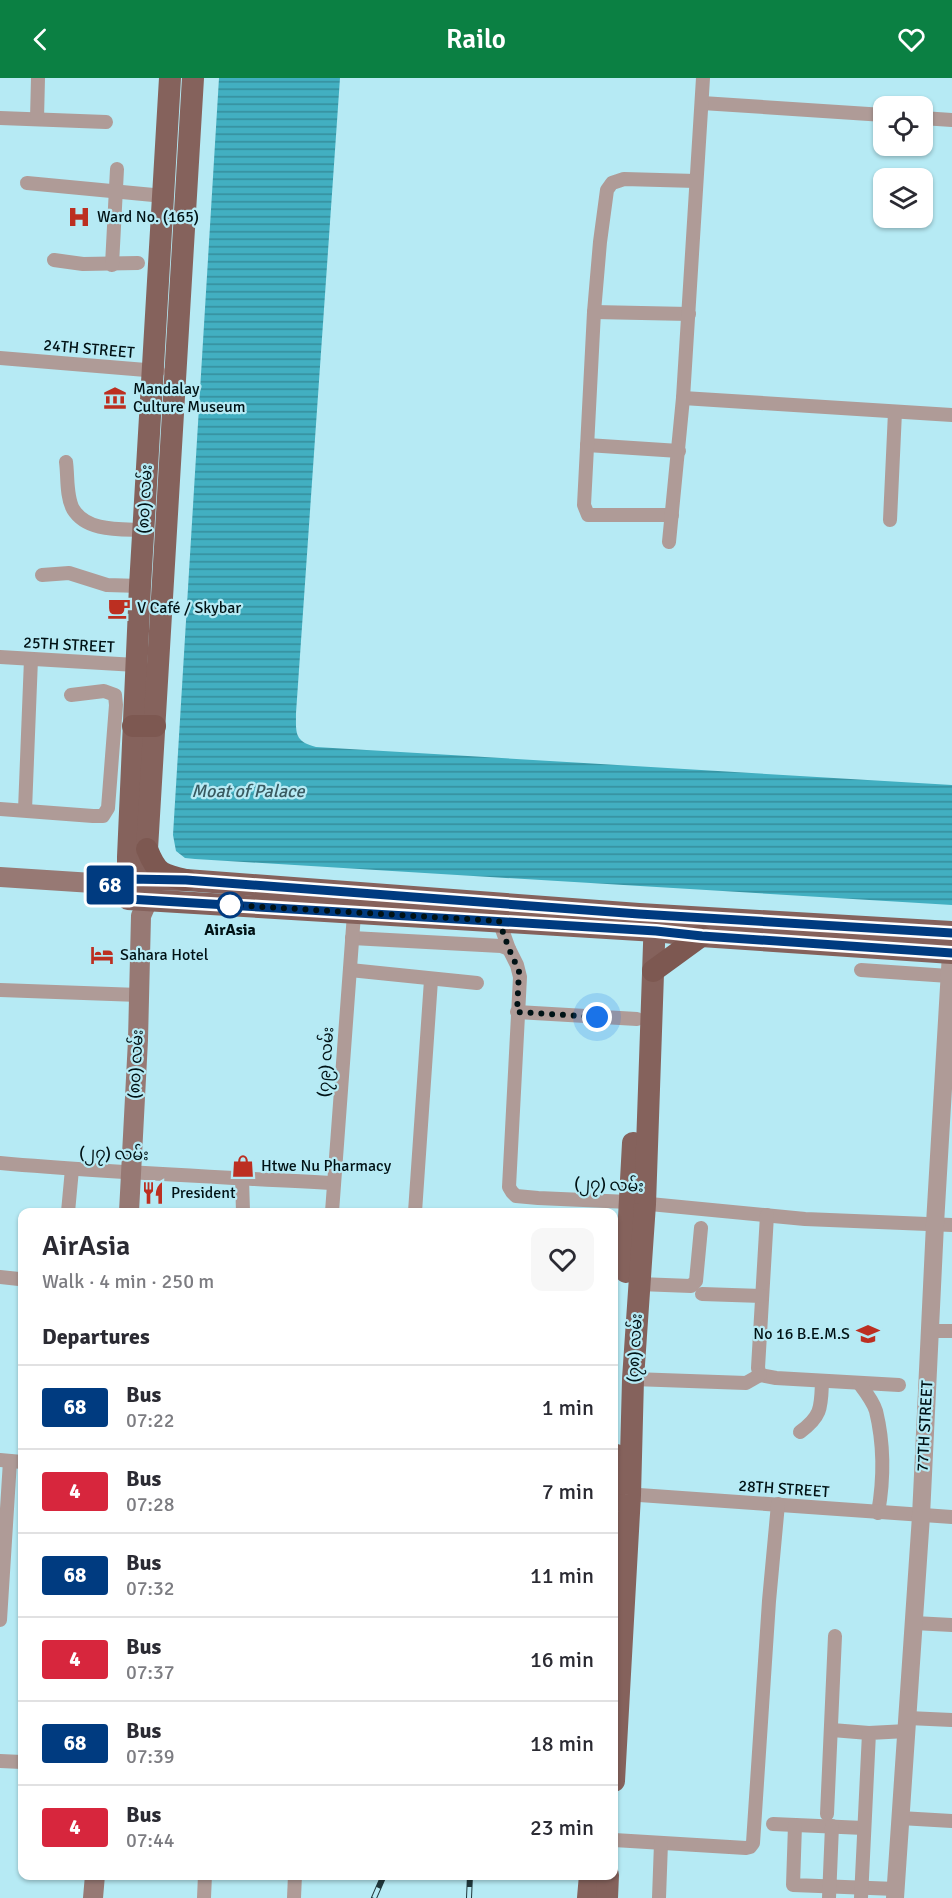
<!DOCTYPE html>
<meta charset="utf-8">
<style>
:root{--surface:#fff;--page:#f7f7f7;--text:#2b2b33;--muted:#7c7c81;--line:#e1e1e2;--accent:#0b8043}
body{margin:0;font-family:Signika,"Noto Sans Myanmar",sans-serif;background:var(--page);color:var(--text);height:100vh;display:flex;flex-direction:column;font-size:22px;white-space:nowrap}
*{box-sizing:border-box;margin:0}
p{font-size:20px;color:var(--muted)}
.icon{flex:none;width:33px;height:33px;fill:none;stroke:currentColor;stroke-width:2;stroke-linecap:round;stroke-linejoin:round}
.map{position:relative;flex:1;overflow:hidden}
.drawer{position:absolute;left:18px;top:1130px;width:600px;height:672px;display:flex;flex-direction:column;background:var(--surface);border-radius:12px;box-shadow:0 2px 4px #0004}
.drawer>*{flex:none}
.badge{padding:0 12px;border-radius:4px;font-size:21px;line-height:39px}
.tools{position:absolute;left:873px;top:18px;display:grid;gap:12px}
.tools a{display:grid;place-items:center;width:60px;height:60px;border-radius:12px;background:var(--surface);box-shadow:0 2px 4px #0004;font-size:30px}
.you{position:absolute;width:30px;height:30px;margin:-15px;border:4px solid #fff;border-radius:50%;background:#1a73e8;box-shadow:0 0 0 9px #1a73e833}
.map>.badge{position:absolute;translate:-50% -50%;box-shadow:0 0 0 3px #fff}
h2{padding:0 24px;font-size:22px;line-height:54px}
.round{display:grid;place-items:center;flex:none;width:63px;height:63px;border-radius:12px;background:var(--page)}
.headline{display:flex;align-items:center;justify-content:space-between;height:102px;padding:0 24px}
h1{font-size:28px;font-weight:600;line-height:45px}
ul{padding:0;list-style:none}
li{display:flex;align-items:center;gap:18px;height:84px;padding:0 24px;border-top:2px solid var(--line)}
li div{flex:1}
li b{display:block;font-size:22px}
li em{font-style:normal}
li .badge{min-width:66px;font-weight:700;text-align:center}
header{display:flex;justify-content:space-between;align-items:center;height:78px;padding:0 24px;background:var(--accent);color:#fff;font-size:27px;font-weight:600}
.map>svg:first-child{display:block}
</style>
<header><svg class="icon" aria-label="back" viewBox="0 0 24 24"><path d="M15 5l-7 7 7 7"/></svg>Railo<svg class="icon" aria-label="heart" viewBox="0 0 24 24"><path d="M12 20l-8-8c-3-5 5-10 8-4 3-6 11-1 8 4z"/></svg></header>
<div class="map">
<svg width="952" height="1820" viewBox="0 0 952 1820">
<defs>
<pattern id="water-rules" width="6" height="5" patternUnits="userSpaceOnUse" patternTransform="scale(1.5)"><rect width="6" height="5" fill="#42afc1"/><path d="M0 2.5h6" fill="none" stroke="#358d9c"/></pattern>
</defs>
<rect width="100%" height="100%" fill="#b6eaf4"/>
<path fill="url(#water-rules)" d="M219,0H340L296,635C296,655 294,663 316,669L952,707V827L195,781L185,780L176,773L173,757Z"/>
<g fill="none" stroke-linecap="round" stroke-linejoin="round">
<g stroke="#af9b97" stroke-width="14">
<path d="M702,25L884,37"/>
<path d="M0,40L106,44"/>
<path d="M922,40L952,42"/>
<path d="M37,41L38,0"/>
<path d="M27,105L164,118"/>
<path d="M54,182L83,186L138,185"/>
<path d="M112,187L117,91"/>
<path d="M594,234L689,236"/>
<path d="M0,280L158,293"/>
<path d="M683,320L952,337"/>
<path d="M587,367L679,373"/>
<path d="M66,384C68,398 66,418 73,431C87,454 120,451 143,452"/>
<path d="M672,437H588L584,427L594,234L600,164L607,112L612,105L624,101L696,103"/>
<path d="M890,442L895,334"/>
<path d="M669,464L683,320L703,0"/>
<path d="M42,497L69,495L107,507L140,508"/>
<path d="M0,579L136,587"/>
<path d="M0,731L93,738H103L108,730L116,627L115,617L104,613L71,617"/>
<path d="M25,732L31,581"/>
<path d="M499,843L509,871L517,887L520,899L509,1109L512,1114L516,1118L538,1120L629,1124L805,1141L952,1147"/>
<path d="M352,860L501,868L509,871"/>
<path d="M350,892L477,905"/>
<path d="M861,892L949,898"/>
<path d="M0,912L139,917"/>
<path d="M517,934L637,941"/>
<path d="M0,1085C111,1095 223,1099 334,1105"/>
<path d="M242,1100L243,1134"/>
<path d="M68,1134L72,1091"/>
<path d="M332,1134L354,836"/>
<path d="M415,1134L431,902"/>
<path d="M767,1137L758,1290L760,1297L776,1300L899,1307"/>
<path d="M0,1199L19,1201"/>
<path d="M639,1206L691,1208L696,1203L701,1150"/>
<path d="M702,1216L762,1218"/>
<path d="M930,1253H952"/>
<path d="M633,1301L746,1305L760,1297"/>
<path d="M859,1305C865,1313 873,1323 876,1333C884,1366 884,1401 878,1435"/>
<path d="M800,1354C822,1338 821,1329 822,1304"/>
<path d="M0,1382L22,1384"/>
<path d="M625,1416L952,1439"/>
<path d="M0,1542L10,1383"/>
<path d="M914,1545L952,1547"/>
<path d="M908,1640L952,1642"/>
<path d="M832,1652L869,1655"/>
<path d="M0,1683L22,1684"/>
<path d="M827,1736L835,1558"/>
<path d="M900,1740L952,1743"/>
<path d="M773,1746L864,1750"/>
<path d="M795,1747L793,1807L896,1811"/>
<path d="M614,1762L746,1770L750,1769L753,1765L769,1523L778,1426"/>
<path d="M204,1820L205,1797"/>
<path d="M294,1820L295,1797"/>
<path d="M659,1820L661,1765"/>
<path d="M829,1820L832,1748"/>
<path d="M861,1820L869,1655L907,1653"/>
</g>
<path stroke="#af9b97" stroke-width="18" d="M895,1820L921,1438L935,1146L951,875"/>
<g stroke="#977974" stroke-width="20">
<path d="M0,799L108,806L129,801"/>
<path d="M129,1134L138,962L141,838L148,822"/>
<path d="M93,1820L95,1797"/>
</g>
<g stroke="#85625c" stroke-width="22">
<path d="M170,0L140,508L128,779V821L656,853L701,858L952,875"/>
<path d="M148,789L147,771L193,0"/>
<path d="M129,801L186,802L639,836L952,854"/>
<path d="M626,1194L633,1065"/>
<path d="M614,1423L616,1377"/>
<path d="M614,1703L630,1417L633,1301L645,1126L655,838"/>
<path d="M588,1820L590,1797"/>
<path d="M607,1820L608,1797"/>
</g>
<g stroke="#7d5851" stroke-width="22">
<path d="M133,648H155"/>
<path d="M147,771C157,796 162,797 186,802"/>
<path d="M653,893L701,858"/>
</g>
<g stroke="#21393d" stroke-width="6">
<g id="rail">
<path d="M374,1820L384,1797"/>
<path d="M469,1820L470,1797"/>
</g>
</g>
<use href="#rail" stroke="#b6eaf4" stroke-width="4" stroke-dasharray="11" stroke-linecap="butt"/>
</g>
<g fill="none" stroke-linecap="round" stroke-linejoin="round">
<g stroke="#fff" stroke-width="14">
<path id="line" d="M952,855L639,836L186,802L129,801L108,806L128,821L656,853L702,858L952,875"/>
</g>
<use href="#line" stroke="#003b80" stroke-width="9"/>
<path stroke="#001215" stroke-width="6" stroke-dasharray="0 10.8" d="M230,827L499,843L509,871L519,893L517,934L597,939"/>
</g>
<defs>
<g id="hospital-bare" transform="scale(1.8)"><path d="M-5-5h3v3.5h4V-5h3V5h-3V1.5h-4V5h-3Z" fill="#bc2f21" stroke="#b6eaf4" stroke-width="2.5" paint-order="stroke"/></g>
<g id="museum-bare" transform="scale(1.8)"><path d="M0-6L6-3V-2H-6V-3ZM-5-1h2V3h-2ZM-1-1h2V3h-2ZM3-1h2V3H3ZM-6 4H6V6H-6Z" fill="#bc2f21" stroke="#b6eaf4" stroke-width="2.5" paint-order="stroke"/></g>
<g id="cafe-bare" transform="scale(1.8)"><path d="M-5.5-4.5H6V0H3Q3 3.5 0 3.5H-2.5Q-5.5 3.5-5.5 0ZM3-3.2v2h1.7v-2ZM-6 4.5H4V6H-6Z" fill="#bc2f21" stroke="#b6eaf4" stroke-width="2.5" paint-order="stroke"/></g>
<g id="hotel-bare" transform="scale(1.8)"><path d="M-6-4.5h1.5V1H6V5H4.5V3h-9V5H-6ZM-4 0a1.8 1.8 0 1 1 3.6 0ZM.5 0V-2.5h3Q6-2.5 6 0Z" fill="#bc2f21" stroke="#b6eaf4" stroke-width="2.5" paint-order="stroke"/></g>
<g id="shop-bare" transform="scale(1.8)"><path d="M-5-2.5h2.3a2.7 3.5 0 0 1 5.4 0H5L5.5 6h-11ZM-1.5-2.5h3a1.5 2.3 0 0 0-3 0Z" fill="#bc2f21" stroke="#b6eaf4" stroke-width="2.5" paint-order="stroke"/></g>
<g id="restaurant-bare" transform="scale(1.8)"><path d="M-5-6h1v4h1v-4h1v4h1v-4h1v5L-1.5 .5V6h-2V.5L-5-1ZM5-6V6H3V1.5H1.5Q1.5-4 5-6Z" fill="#bc2f21" stroke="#b6eaf4" stroke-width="2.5" paint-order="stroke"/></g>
<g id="school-bare" transform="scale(1.8)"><path d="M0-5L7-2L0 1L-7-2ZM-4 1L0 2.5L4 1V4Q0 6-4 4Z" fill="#bc2f21" stroke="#b6eaf4" stroke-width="2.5" paint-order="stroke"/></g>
</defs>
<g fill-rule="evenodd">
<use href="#hospital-bare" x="79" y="139"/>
<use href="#museum-bare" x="115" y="320"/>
<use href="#cafe-bare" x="119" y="530"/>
<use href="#hotel-bare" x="102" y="877"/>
<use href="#shop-bare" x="243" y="1088"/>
<use href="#restaurant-bare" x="153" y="1115"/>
<use href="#school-bare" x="868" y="1256"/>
</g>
<circle fill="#fff" stroke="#003b80" stroke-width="3" cx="230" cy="827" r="12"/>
<g text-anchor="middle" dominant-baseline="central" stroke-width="4.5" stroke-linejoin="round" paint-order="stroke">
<g font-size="16" fill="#001215" stroke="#b6eaf4" text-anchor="start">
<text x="97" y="139">Ward No. (165)</text>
<text x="133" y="311">Mandalay<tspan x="133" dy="18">Culture Museum</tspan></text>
<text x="137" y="530">V Café / Skybar</text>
<text x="120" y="877">Sahara Hotel</text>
<text x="261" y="1088">Htwe Nu Pharmacy</text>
<text x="171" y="1115">President</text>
<text x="850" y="1256" text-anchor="end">No 16 B.E.M.S</text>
</g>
<g font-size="16" fill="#001215" stroke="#b6eaf4">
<text transform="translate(89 271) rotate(5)">24TH STREET</text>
<text transform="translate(145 421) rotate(-87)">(၈၀) လမ်း</text>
<text transform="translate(69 567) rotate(3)">25TH STREET</text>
<text transform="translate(326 984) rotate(-86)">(၇၉) လမ်း</text>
<text transform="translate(136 986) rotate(-87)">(၈၀) လမ်း</text>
<text transform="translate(114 1076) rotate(2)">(၂၇) လမ်း</text>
<text transform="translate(609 1107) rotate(3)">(၂၇) လမ်း</text>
<text transform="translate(635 1270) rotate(-87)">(၇၈) လမ်း</text>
<text transform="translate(925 1348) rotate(-87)">77TH STREET</text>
<text transform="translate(784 1411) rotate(4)">28TH STREET</text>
</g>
<g font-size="16" font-weight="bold" fill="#001215" stroke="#b6eaf4">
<text x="230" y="852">AirAsia</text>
</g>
<g font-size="18" font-style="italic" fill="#395a60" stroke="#b6eaf4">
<text x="248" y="713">Moat of Palace</text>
</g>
</g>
</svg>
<div class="tools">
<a><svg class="icon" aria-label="locate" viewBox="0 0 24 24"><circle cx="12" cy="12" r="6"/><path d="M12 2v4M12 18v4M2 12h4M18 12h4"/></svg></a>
<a><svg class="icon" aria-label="layers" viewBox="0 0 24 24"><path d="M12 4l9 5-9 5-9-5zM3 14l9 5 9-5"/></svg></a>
</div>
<div class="you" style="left:597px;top:939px"></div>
<b class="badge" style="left:110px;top:807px;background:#003b80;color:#fff">68</b>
<section class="drawer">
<div class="headline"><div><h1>AirAsia</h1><p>Walk · 4 min · 250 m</p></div><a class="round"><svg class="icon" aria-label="heart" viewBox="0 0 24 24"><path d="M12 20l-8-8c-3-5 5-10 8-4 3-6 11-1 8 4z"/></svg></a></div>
<h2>Departures</h2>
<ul>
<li><span class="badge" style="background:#003b80;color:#fff">68</span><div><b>Bus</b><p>07:22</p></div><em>1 min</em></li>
<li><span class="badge" style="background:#d7263d;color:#fff">4</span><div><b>Bus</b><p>07:28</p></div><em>7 min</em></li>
<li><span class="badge" style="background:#003b80;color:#fff">68</span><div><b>Bus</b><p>07:32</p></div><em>11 min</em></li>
<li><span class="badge" style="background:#d7263d;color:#fff">4</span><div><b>Bus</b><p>07:37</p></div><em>16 min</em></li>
<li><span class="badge" style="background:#003b80;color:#fff">68</span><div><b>Bus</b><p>07:39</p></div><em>18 min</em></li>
<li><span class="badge" style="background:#d7263d;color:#fff">4</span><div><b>Bus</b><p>07:44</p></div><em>23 min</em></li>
</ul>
</section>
</div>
